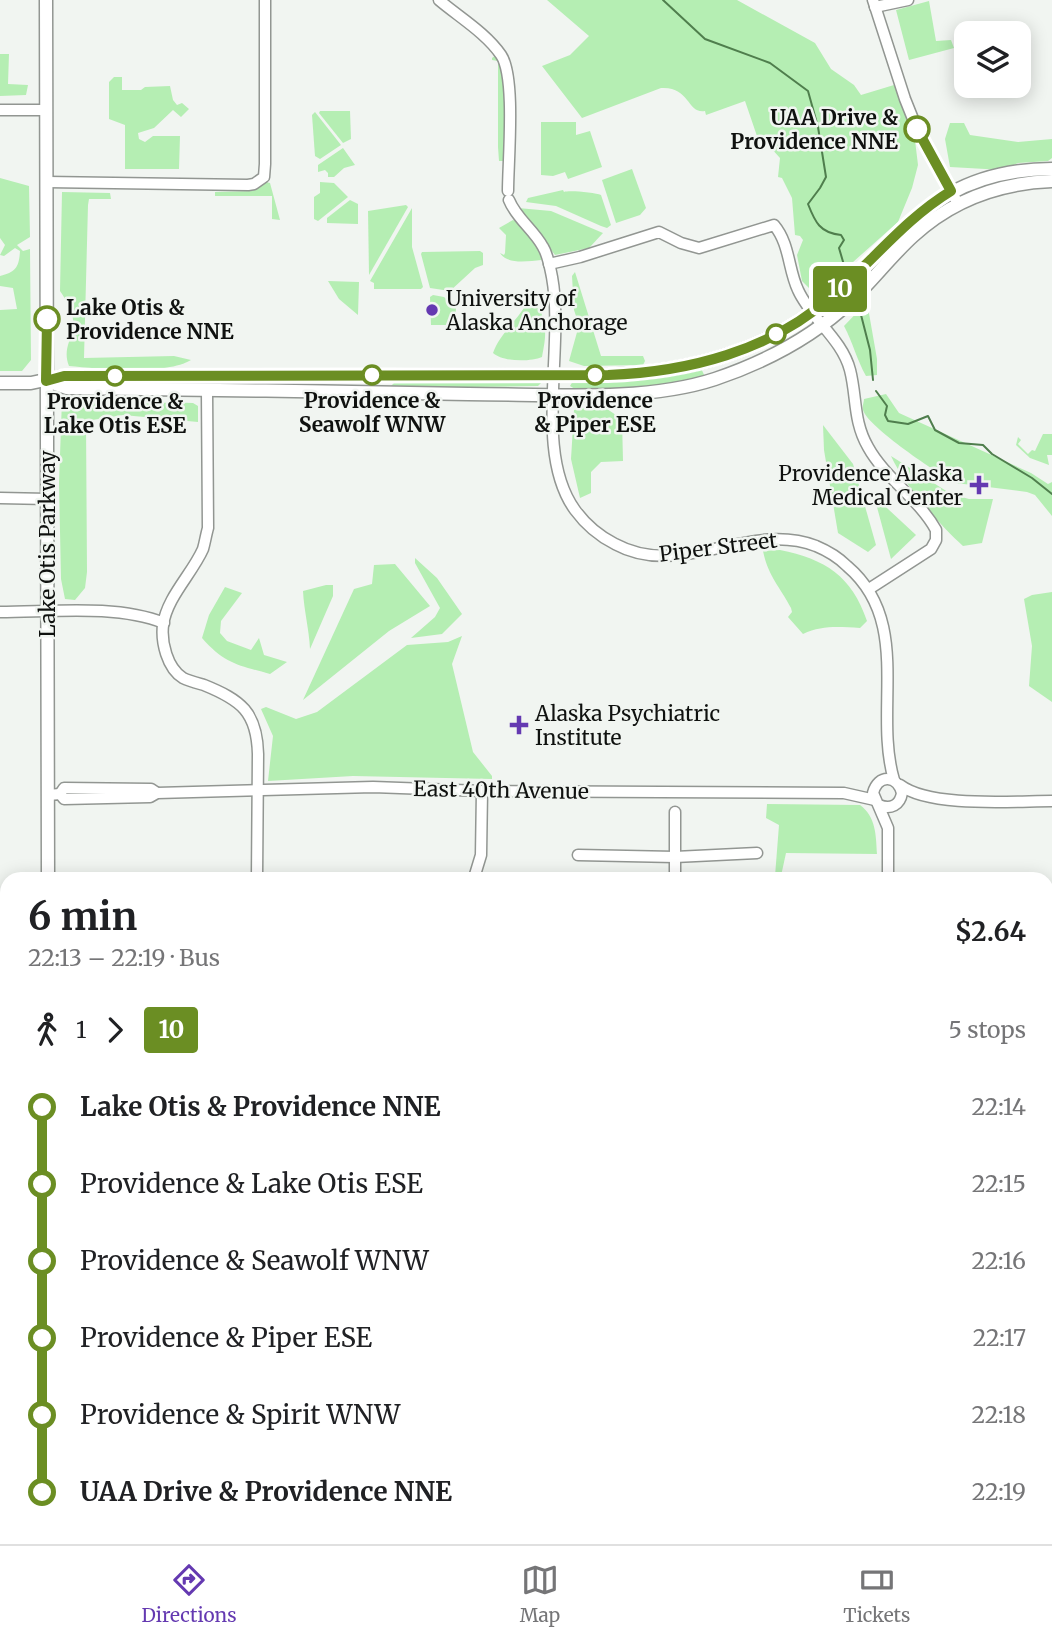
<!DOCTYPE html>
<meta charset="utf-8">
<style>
:root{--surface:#fff;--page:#f6f6f6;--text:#202124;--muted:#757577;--line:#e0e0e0;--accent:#6439b1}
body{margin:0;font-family:Merriweather,serif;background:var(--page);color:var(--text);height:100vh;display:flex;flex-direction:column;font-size:26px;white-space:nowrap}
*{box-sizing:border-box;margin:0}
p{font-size:23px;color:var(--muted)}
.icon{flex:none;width:38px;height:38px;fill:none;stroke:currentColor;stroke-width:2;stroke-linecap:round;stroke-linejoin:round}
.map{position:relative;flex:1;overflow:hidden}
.drawer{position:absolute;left:0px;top:872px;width:1054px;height:674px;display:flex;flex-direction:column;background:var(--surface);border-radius:21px 21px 0 0;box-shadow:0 4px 18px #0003}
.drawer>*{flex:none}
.badge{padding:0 14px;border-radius:5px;font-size:24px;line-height:46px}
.tools{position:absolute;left:954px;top:21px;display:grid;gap:14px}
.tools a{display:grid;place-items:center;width:77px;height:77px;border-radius:14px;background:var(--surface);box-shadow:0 4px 18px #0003;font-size:35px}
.map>.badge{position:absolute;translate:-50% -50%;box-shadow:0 0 0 4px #fff}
.legs{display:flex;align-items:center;gap:10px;height:77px;padding:0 28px;font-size:23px}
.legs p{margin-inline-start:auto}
.head{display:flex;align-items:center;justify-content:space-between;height:119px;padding:0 28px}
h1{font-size:38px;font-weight:700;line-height:52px}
ul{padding:0 28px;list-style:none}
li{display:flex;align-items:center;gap:24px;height:77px;font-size:26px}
li i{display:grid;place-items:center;width:10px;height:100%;margin:0 9px;background:currentColor}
li i::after{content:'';width:18px;height:18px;margin:-9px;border:5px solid;border-radius:50%;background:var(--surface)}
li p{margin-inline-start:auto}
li:first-child i{background:linear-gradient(#0000 50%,currentColor 0)}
li:last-child i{background:linear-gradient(currentColor 50%,#0000 0)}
.menu{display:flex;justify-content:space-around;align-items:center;height:98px;border-top:2px solid var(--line);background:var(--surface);font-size:19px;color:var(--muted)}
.menu a{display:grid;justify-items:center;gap:4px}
.menu .selected{color:var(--accent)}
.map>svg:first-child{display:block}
</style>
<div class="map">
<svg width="1052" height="1544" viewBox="0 0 1052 1544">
<rect width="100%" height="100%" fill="#f1f5f1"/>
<g fill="#b5eeb3">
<path d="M547,0H737L815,43L831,69L854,85L861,95L894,85L914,132L918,165L912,188L898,222L816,295L802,281L797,255L803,240L800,236L795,235L792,198L782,178L778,177L780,158L770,147L758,139L745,101L706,115L705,111C687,114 690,86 661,88L582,118L542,66L570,55L589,36Z"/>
<path d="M929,1L936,41L951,40L954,48L909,60L896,10Z"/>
<path d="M0,54H9L8,84L28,85L26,95L0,96Z"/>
<path d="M496,55L505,77V161H499L498,147V61L492,60V58Z"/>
<path d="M114,77H122V90H141L145,87L170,86L173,100L177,105L182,103L189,109L181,117L173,110L154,128L138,133L139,139L145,142L153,136H180L179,169H125V125L109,119V82Z"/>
<path d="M320,111H350L351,139L343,143L319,113Z"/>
<path d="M315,112L341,145L320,159L315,156L312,115Z"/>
<path d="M541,122H576V135L590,131L602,167L568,179L565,172L553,176L541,175Z"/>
<path d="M950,123H964L970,135L1018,142L1052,139V158L1048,161L1018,163L1003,170L950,167L945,139Z"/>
<path d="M343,148L355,165L344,168L334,177H328V173L325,170L318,172V165Z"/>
<path d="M632,169L646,208L640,215L616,223L602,180Z"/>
<path d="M0,178L29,186L30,237L17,245L23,251L30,249L31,360L22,371H0V310L17,309L13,288L0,286V276C16,272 19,267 20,251L15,248L4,256L0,255L5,245L0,238Z"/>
<path d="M266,182L270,183L280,220L272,219V196H215V192L252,191Z"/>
<path d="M320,182L334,183L348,197L318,221L314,219V197L320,193Z"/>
<path d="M563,190L564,192C570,190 596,193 601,195L611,225L607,228L601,226L556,206L526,202L528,198Z"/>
<path d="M62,192L110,193L111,199H89L88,205L84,358L174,356L191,360C167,375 99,369 69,366C63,351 70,342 73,328C75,314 67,301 60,291Z"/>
<path d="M350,200L358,204V224L327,223V218Z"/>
<path d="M406,205L408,207L369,275L368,211Z"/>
<path d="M412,208V247L423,287L421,289H374V283L370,281Z"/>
<path d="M518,208L551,211L603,233L589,248L555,255Z"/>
<path d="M513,220C527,226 536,243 543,257L541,260C529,261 507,265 500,253L504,255L505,253L506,235L499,228Z"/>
<path d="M480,251L483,253V265L475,268L450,291L430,288L421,254L422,252Z"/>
<path d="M575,272L601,356H643L645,361L643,365L584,366L569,361L579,325L574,310L572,276Z"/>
<path d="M328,281L359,282L358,315L339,299Z"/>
<path d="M433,295L444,297L456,308L455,325H431L430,297Z"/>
<path d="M867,302L877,359V375L866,376C857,360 853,343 844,326Z"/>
<path d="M527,303L540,309C547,329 546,336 542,357C530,362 503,362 493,353C500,333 517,321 527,303Z"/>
<path d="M701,368L705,377L647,388L575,389L570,386L573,381C617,382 658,378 701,368Z"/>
<path d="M540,379L541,383L538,386L389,388L396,381Z"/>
<path d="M886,394L899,413L1031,473L1048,484L1052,482V516L1035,495L1027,492L956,483C939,475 867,426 863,410C862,406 864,402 864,399Z"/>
<path d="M69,397C110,406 151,402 193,403L198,406V422L123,415L86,421L87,572L85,588L75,600L65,599L61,579L59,483L62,399Z"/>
<path d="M601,405L622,419L623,461L601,462L591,472V493L580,498L571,459L574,410Z"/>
<path d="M823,425L853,464L876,545L868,552L838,533L824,450Z"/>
<path d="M1043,434H1052V455H1047L1049,465L1030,458L1016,445L1018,437L1021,440L1018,444L1028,454L1032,450L1035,451Z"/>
<path d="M891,456L951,494L969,499H993L982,543L963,546C939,524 904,485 891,456Z"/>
<path d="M874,496L916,535L891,559Z"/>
<path d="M780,550C825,559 852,576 867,621L860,628C839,627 822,625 803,634L788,617L792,612L791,608C780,587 768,576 763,551Z"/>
<path d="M415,558L437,578L462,614L442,634L411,638L435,617L440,608L415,563Z"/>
<path d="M395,564L430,606L389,631L303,700L354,589L372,584L374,565Z"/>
<path d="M326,585H333V596L310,649C309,629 304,611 303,591Z"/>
<path d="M225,587L242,593L221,621L220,633L227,641L251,650L259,638L264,655L287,662L270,674C238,665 225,664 202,638L209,615Z"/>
<path d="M1052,592V702L1029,686L1032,646L1024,599L1032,595Z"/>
<path d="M462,636L452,664L473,752L492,776V779L353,776L268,781L273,736L261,709L266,707L296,719L317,712L407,645L448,642Z"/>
<path d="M767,804L860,805C876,817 876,835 877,854L786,853L781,876H775L779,825L766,818Z"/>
<path d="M68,1538H797L799,1544H68Z"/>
</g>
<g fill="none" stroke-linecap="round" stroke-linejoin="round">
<g stroke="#4f7e4d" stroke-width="2">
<path d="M663,0L705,39L770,63L808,91L818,127L826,177L820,188L808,204C815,222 820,233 841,235L844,240L839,248L844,265"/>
<path d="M860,311L870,350L873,380"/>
<path d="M876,391L887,406L885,415L888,421L908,424L928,416L935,430L959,443L983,445L992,454L1032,478L1052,494"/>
<path d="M532,1538L533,1544"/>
<path d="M745,1538L751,1544"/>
<path d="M85,1544L96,1538"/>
<path d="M583,1544L590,1538"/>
</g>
<g stroke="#929692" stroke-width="13">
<g id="minor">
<path d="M439,0C459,17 486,33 501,55C516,77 508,161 508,191"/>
<path d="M873,0L905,99L917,129L956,200"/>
<path d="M875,7L908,0"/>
<path d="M0,110H46"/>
<path d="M47,182L248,185L254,184L264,177L265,164V0"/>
<path d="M509,200C516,218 534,230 543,247C548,255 550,267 552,277C565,348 533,452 575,510C586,525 599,536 615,544C681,580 749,520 816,546C828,551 838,557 847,566C913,622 873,709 894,780"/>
<path d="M549,264L580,257L659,232L681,243L699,248L774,225C790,244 788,269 798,290C811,319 842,339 850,370C857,397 853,421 868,447C885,478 919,499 936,530V540L931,549L869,589"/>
<path d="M207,391L208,528C206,535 205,542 203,549C192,574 167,597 163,625C161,642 167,668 183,678C189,681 197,683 204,685C241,700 257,712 258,754L257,878"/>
<path d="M0,498L48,499"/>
<path d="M0,612C51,612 116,604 164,623"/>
<path d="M900,785C930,808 1014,801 1052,801"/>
<path d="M60,794L64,788L151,789L157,793"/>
<path d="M48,795L60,794L64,799L150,797L157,793L373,787L482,791L844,793L875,800"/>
<path d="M879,805C891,810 900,805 902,793C897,775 878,774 873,793L888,828V878"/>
<path d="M578,855L675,857L757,853"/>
<path d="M474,878L481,855L482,791"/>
<path d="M675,878V812"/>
<path d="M1046,908H1052"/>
<path d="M1046,1011H1052"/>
<path d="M0,1018H7"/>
<path d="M1046,1119H1052"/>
<path d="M1046,1322H1052"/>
<path d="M1046,1429H1052"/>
<path d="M0,1515H7"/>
<path d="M886,1538V1544"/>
</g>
</g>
<g stroke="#929692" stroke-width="15">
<g id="major">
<path d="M46,0L48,878"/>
<path d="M47,381L67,388C201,389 334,392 468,394C545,394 642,403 715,379C765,362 813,337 851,301C873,280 891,256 913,236C952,200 999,183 1052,181"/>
<path d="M0,383H31L64,376L608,375C688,372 768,351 830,298C908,232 936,170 1052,169"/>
<path d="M0,1207H7"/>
<path d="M1046,1215H1052"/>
<path d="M0,1224H7"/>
<path d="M1046,1226H1052"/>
<path d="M45,1544V1538"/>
<path d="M57,1544V1538"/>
</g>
</g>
<use href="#minor" stroke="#fff" stroke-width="10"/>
<use href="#major" stroke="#fff" stroke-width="12"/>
</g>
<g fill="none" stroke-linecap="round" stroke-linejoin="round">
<g stroke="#fff" stroke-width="16">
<path id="line-1" d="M47,319L46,381L64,376L608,375C688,372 770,351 831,297C872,262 905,219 951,191L917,129"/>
</g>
<use href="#line-1" stroke="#6b8e23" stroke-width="10"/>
</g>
<g fill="#fff" stroke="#6b8e23" stroke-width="3.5">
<circle cx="917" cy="129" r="12"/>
<circle cx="47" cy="319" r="12"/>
<circle cx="776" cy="334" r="9"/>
<circle cx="372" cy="375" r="9"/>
<circle cx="595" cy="375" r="9"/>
<circle cx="115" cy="376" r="9"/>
</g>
<g fill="#6439b1" stroke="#f1f5f1" stroke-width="2.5">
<circle cx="432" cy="310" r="7"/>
<path d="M975.5 474.5h7v7h7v7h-7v7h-7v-7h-7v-7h7z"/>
<path d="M515.5 714.5h7v7h7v7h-7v7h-7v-7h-7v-7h7z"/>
</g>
<g text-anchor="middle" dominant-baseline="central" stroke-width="5" stroke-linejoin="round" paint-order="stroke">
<g font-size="21" font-weight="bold" fill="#0f110f" stroke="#f1f5f1">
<text x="898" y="117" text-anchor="end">UAA Drive &amp;<tspan x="898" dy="24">Providence NNE</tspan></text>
<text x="66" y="307" text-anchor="start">Lake Otis &amp;<tspan x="66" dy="24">Providence NNE</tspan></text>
<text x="372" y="400">Providence &amp;<tspan x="372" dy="24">Seawolf WNW</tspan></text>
<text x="595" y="400">Providence<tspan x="595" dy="24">&amp; Piper ESE</tspan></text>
<text x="115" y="401">Providence &amp;<tspan x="115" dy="24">Lake Otis ESE</tspan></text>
</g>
<g font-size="21" fill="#0f110f" stroke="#f1f5f1" text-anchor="start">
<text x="446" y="298">University of<tspan x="446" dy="24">Alaska Anchorage</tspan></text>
<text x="963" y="473" text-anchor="end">Providence Alaska<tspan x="963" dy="24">Medical Center</tspan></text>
<text x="535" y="713">Alaska Psychiatric<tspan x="535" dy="24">Institute</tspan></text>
</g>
<g font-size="21" fill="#0f110f" stroke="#f1f5f1">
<text transform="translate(47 544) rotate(-90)">Lake Otis Parkway</text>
<text transform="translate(718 547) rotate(-7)">Piper Street</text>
<text transform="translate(501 790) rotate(1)">East 40th Avenue</text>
</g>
</g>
</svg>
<div class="tools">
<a><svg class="icon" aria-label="layers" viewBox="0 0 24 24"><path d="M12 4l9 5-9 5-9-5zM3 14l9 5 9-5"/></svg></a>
</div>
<b class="badge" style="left:840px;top:289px;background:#6b8e23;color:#fff">10</b>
<section class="drawer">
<div class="head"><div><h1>6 min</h1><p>22:13 – 22:19 · Bus</p></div><b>$2.64</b></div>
<div class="legs"><svg class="icon" aria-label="walk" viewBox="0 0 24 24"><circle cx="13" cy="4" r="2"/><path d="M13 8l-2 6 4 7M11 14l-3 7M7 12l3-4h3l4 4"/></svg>1<svg class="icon" aria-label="forward" viewBox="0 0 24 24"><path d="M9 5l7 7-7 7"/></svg><b class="badge" style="background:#6b8e23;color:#fff">10</b><p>5 stops</p></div>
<ul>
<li><i style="color:#6b8e23"></i><b>Lake Otis &amp; Providence NNE</b><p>22:14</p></li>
<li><i style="color:#6b8e23"></i><span>Providence &amp; Lake Otis ESE</span><p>22:15</p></li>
<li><i style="color:#6b8e23"></i><span>Providence &amp; Seawolf WNW</span><p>22:16</p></li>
<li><i style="color:#6b8e23"></i><span>Providence &amp; Piper ESE</span><p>22:17</p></li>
<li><i style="color:#6b8e23"></i><span>Providence &amp; Spirit WNW</span><p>22:18</p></li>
<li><i style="color:#6b8e23"></i><b>UAA Drive &amp; Providence NNE</b><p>22:19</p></li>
</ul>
</section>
</div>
<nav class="menu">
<a class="selected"><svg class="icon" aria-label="directions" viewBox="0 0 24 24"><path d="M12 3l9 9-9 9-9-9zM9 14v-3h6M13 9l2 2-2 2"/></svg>Directions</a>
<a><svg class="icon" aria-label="map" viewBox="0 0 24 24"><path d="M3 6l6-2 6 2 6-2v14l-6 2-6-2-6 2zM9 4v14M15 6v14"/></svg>Map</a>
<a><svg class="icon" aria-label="tickets" viewBox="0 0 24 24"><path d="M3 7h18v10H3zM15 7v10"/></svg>Tickets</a>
</nav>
